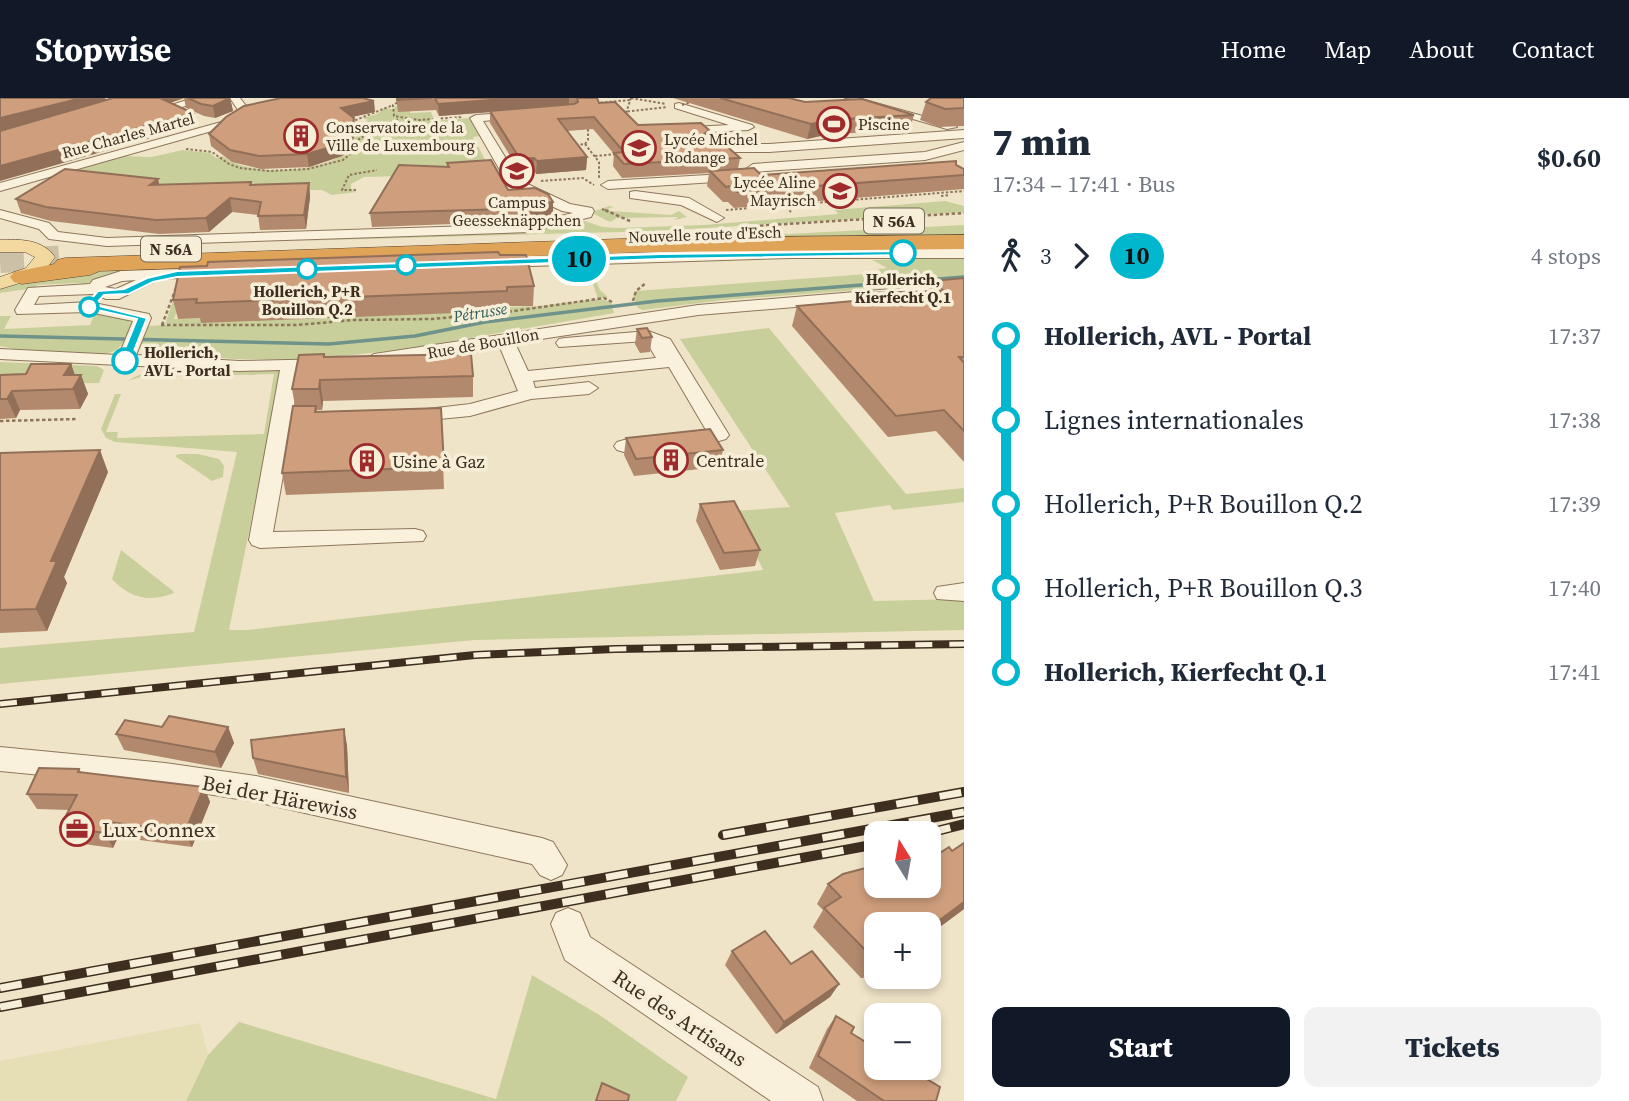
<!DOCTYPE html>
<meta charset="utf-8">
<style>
:root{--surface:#fff;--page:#f2f2f3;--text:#1f2937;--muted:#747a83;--accent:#111827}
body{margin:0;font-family:"Source Serif 4",serif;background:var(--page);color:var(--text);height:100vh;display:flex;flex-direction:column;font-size:26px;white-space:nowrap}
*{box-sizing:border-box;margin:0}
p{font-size:23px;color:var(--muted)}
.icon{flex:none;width:38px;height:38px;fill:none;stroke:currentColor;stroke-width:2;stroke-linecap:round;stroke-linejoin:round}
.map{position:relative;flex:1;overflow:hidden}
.sheet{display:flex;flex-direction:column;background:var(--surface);width:665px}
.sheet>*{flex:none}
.badge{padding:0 14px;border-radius:23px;font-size:24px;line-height:46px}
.needle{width:46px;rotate:349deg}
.tools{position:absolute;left:864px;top:723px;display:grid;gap:14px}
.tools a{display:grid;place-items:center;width:77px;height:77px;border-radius:14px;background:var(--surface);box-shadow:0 4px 10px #0003;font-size:35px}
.map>.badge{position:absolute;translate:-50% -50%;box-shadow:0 0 0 4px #fff}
.legs{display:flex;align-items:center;gap:10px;height:77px;padding:0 28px;font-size:23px}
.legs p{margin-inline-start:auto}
.summary{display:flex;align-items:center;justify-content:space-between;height:119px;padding:0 28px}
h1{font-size:38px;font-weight:800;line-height:52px}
.button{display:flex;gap:14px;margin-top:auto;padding:14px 28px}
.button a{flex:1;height:80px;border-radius:14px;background:var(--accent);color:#fff;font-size:28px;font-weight:800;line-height:80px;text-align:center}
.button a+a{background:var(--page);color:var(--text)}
ul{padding:0 28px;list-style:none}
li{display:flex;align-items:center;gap:24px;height:84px;font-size:26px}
li i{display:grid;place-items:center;width:10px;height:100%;margin:0 9px;background:currentColor}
li i::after{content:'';width:18px;height:18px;margin:-9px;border:5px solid;border-radius:50%;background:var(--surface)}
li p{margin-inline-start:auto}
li:first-child i{background:linear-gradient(#0000 50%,currentColor 0)}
li:last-child i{background:linear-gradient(currentColor 50%,#0000 0)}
header{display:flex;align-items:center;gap:42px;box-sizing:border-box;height:98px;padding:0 35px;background:var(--accent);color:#fff}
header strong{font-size:33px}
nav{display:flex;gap:38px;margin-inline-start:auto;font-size:24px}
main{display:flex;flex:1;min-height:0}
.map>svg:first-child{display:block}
</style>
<header>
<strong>Stopwise</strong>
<nav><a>Home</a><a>Map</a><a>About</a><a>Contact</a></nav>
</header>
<main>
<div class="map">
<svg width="964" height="1003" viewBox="0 0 964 1003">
<rect width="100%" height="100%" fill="#f0e4c8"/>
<path fill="#e6deb5" d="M200,925L208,957L186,1003H0V963Z"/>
<g fill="#c9cf9b">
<path d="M410,0V15L431,14L433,19L429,23L471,20L481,38L473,39L489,69L406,78L364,79L351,86V92L357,94L332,97L322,92H186L55,78L124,58L151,59L183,52L210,55L216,60L223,58C250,80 326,75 350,51L351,29L368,22L363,20L377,16L384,10L392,11Z"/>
<path d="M945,103L964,108V114L657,133L294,143L470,134L579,121L603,129L620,130L704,127L838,116L835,112Z"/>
<path d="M609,108L614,109L608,111L610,113L671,117L679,113L687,119L674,122L678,119L617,120L610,124L594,116L595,113Z"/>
<path d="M964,127V141L665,142Z"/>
<path d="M952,160L964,161V184L724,202L643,212L638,210L633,197L636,193L881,175L878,171L887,170L872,162Z"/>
<path d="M207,169H216L122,175L90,187L78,185L37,187L35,190L0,195V190L9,187L69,174Z"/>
<path d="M594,178L600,192L608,199L600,201L611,204L614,215L407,251L352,257L296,262L234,261L147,255L140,249L149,228L180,226H165L175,197L177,213L174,221L538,208L598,201L592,183H584L582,179Z"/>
<path d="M95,215L127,221L131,225C127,242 120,255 102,256L15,251L0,248V218H11L4,231L90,227Z"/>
<path d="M769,230L906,396L964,390V404L893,412L890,407L835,415L874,503L964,501V532L475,542L0,586V550L194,534L237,354L115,344L106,340L101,331L115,296H121L106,334H118L117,340L264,336L274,276L141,279L127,283L154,269L282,272L229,532H248L763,472L735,413L790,409L680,241Z"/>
<path d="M0,264L97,268L104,272L99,285L39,286L0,296Z"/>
<path d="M179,356H198L219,361L224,368L223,379L212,383L175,358Z"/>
<path d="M121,452L173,493L174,495C148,505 130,500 112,481Z"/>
<path d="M532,877L601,918L688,979L676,1003H186L208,957L239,924L496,1001Z"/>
</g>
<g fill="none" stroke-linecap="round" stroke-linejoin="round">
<path stroke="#6f938a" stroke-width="3.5" d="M0,238L329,246L415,238L485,224L657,203L964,179"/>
<path stroke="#ccc0a6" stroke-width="24" stroke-dasharray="24 11" stroke-linecap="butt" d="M0,163L69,159"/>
<g stroke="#8d765c" stroke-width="2">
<g id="minor">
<path d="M193,0H211L179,10L193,16V20H185L162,10Z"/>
<path d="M230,0H240L250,13L233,27L0,93V85L225,23L238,12Z"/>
<path d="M858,0L955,27L957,29L947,31L845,1Z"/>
<path d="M679,5L752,27L754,29L748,32L671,36L669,34L675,30L729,27L675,10V6Z"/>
<path d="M523,14L527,15V19L483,23L519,82L570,106L592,110L594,113L591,119L529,134L107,148L49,141L39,131L0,120V112L49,125L58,134L107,140L529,126L573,115L562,113L509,88L470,20L476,17Z"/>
<path d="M964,32V40L769,54H710L704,50L710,46H769Z"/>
<path d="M964,44V52L925,62L753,74L747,70L753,66L925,54Z"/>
<path d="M740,75L746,79L745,82L608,91L601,87L608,83Z"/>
<path d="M635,93L689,100L724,120L717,124L681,107L630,100V94Z"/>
<path d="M790,150H964V160H790L496,169L488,164L496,159Z"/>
<path d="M211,170L219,175L216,178L159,181L119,201H106L93,196L39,198L34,207L89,204L149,216L151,220L136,257L239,263L334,261L337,265L334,269L299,271L293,315L324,314L334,320L324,326L292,327L273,434L415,431L423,433L426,438L423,443L260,450L252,447L249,442L280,272L239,273L0,261V251L119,257L133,223L89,214L17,216L15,212L28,190L90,186L93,182L121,173ZM136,182L116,191L105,189L122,183Z"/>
<path d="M964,185V195L698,217L515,245L528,273L656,260L646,243L559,249L556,245L559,241L565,240L648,233L670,241L729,337L726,341L719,343L624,354L617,352L614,348L617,344L624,342L706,332L669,269L533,283L535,290L589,284L598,290L589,296L531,301L470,318L409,324L402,322L399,318L402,314L470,306L518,293L499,247L374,266L365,261L374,256L698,207Z"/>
<path d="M964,485V503L937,501L934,495L937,489Z"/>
<path d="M0,649L165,665L256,678L542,740L553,744L567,767L562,777L551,782L540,777L532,766L256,704L165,689L0,673Z"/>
<path d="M568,810L580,815L590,839L818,989L823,1003H771L565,862L551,826L556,815Z"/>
</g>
</g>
<g stroke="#5b4430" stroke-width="1">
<path id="major" d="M0,142C21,141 42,141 55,159L40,179L0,191V179L26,170L35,159L25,154H0Z"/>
</g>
<g stroke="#5b4430" stroke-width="1">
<path id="highway" d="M964,137V151L648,154L100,173L90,177L22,186L14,184L10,179L14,174L54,166L57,162L65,160L648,140Z"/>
</g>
<g stroke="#8d765c" stroke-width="2" stroke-dasharray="2.5 2" stroke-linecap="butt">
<path d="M405,0L393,7L394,18L419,22L463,19"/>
<path d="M631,0L666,6"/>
<path d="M596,5L631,2"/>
<path d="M623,14L667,9"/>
<path d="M626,15L631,0"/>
<path d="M351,24L393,7"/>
<path d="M379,29L399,21"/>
<path d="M585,46L599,64V80"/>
<path d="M576,47L585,46L588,42V30"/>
<path d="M186,51L212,54L229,66L240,70L269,73L308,71L343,62L354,53L359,41L379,29L352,24"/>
<path d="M595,58L618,56"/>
<path d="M541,83L583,80L594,87"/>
<path d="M356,92H342L349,77L377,72"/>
<path d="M941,98L950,97"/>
<path d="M768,109L787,110L791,114"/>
<path d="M602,111L609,114"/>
<path d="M726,112L964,93"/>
</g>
<g stroke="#8d765c" stroke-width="2.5" stroke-dasharray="3.5 2.5" stroke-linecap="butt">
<path d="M605,112L632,124"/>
<path d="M754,128L964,115"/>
<path d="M633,203L636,193L646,185"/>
<path d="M161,227H296L354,222L432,221L507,214L604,200L614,205"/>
<path d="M162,227L176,190"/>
<path d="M0,323L77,321"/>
</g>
<use href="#minor" fill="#faf1dc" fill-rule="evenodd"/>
<use href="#major" fill="#f3d9a0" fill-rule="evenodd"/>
<use href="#highway" fill="#e0a458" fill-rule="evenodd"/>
<g stroke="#3d2e20" stroke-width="8">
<path id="rail-far1" d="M0,606L475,557L615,551L964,546"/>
</g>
<g stroke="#3d2e20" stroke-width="10">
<g id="rail">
<path d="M929,735L964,726"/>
<path d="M723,737L964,694"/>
<path d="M0,890L964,714"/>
<path d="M0,909L877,746"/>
</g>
</g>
<use href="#rail-far1" stroke="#f7eed8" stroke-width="5" stroke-dasharray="17" stroke-linecap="butt"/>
<use href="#rail" stroke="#f7eed8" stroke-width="7" stroke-dasharray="22" stroke-linecap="butt"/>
<path stroke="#8d765c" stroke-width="2" stroke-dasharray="2.5 2" stroke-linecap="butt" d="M682,7L691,4"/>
</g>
<g fill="#b2896c">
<path d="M0,0H105L106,2L113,0H230L233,13L215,20L204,18L186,10L184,0L170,5L196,27Z"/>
<path d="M396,0H597L599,5L638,27L707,41L740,60L738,71L761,77L956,67L964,71V91L734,110L728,104H723L707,88L709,75L622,80L613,68L614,56L593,31L567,33L587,59L586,72L536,76L534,73L520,74L490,25V14L439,18L436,12L398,14Z"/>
<path d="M673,0H789L805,4L914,17L910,31L825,37L807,41Z"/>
<path d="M964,0V28L939,29L920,22L926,4Z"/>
<path d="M375,14L352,19L355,32L352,48L342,58L309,69L261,71L232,64L211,48L209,36Z"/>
<path d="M447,65L508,92L553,117L530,120V122L506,124L372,129L370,115L447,69Z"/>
<path d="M251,84L252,87L309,85L310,99L306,131L260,132L258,117L232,114L209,134L159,136L51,123L21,115L16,101L159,87Z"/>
<path d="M500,157L534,188L533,208H507V213L201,225L200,220L178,221L173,202Z"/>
<path d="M964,180V364L936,333L888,339L792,228L797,208L855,203L858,195L928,194L932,183Z"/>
<path d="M637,231L652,239L650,254L640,255L635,246Z"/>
<path d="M324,256L325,259L473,278V299L323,303L322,312H317V314L441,310L444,391L286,397L282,375L295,308L292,291Z"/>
<path d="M71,266L75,277H81L88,296L80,311L20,312L16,320L0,321V277L26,276Z"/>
<path d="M626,340L723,352L719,369L634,378L624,357Z"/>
<path d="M0,355L108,374L64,479L67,485L47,533L0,535Z"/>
<path d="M700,406L760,452L755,468L720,472L696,423Z"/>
<path d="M162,629H228L234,645L221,670L124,652L116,636Z"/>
<path d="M344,631L347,648L349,695L258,676L253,660Z"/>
<path d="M79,671L81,674L204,689L210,704L192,749L118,739L113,750L69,744L60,729L69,712L37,711L27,696Z"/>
<path d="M964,745V811L929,837V826H877V877L873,879L861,880L813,829L823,812L817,806L828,786L929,788L952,753Z"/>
<path d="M732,853L791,866L839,886L830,899L776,936L725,867Z"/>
<path d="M836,918L851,935L936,1003H857L809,970L827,931Z"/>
</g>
<g fill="#916f58">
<path d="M82,0H105L107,7L0,34V20Z"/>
<path d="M157,0H184L161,8Z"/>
<path d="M230,0L233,13L215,20L213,8Z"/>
<path d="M518,0H569V8L439,18L438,6Z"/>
<path d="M374,3L375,14L342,21L341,10Z"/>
<path d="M193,15L196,27L0,83V68Z"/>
<path d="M354,20L355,32L352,48L342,58L309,69L307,56Z"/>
<path d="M829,22L825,37L807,41L811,26Z"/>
<path d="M709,32L707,45L704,36Z"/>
<path d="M587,59L586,72L536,76L537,63Z"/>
<path d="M534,60V73L520,74V61Z"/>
<path d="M158,81L161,94L150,87Z"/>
<path d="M309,85L310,99L306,131L304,117Z"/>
<path d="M230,100L232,114L209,134L206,120Z"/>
<path d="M553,104V117L530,120L531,109L529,107Z"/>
<path d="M71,266L77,284L81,277L88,296L80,311L73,291L64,277Z"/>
<path d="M320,282L323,303L322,312L319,291Z"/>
<path d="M12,293L20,312L16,320L7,301Z"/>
<path d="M100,352L108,374L64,479L67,485L47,533L36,511L51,463Z"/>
<path d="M228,629L234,645L221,670L215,654Z"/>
<path d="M344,631L347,648L349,695L346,679Z"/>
<path d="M204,689L210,704L192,749L185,734Z"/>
<path d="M110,724L118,739L113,750L105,735Z"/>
<path d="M964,804V811L929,837V830Z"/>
<path d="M839,886L830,899L776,936L784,924Z"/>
</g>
<g fill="#cf9f7d" stroke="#916f58" stroke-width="2">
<path d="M0,0H82L0,20Z"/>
<path d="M113,0H160L193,15L0,68V33Z"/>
<path d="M188,0H230L213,8L201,6Z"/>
<path d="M281,0H363L374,3L341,10L354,20L351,36L341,46L307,56L259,58L230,52L209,36L226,19L244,8Z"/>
<path d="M397,0H432L397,2Z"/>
<path d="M435,0H518L438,6Z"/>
<path d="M577,0H597L599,5L615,4L638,27L701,25L709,32L704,36L705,39L712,44H722L740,60L624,66L614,55L624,54L594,19L558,21L587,59L537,63L534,60L520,61L490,13L574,6L578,4Z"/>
<path d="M720,0H789L805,4L862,1L914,17L829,22L811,26Z"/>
<path d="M931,0H964V10L945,11L926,4Z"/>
<path d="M491,62L508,92L535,90L548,96L553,104L529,107L531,109L506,111L370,115L399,67L449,69L447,65Z"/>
<path d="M956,63V67L964,71V77L737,94L731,88L726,89L710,73L754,70L761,77Z"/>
<path d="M65,71L158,81L150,87L251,84L250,87L309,85L304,117L258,118L261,104L230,100L206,120L156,122L46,109L16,101Z"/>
<path d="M498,154L500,157H526L534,188L507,189V193L196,205L197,201L173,202L180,169L207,168L208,164Z"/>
<path d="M964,180V259H959L964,265V333L944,312L896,318L797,208L865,202L858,195L944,193L932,183Z"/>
<path d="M647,230L652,239L642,240L637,231Z"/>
<path d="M324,256V259L471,256L473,278L320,282L319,291H292L299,257Z"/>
<path d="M31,266H71L64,277H81L73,291L12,293L7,301H0V277L26,276Z"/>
<path d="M293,308H316L315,314L441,310L444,369L282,375Z"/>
<path d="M710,331L723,352L636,361L626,340Z"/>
<path d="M100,352L51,463H57L36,511L0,512V355Z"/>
<path d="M734,403L760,452L724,455L700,406Z"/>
<path d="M169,618L228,629L215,654L116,636L125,622L162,629Z"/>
<path d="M344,631L346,679L253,660L251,642Z"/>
<path d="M39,670L79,671L78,674L204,689L185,734L110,724L105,735L60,729L77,697L27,696Z"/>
<path d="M964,745V804L929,830V826H877V862H875L824,810L841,799L828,786L843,776L877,767V788H929V762L949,749L952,753Z"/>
<path d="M765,833L791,866L812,853L839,886L784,924L732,853Z"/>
<path d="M836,918L854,929L851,935L877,951V970H908L940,989L936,1003H884L818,958Z"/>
<path d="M602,985L629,997L628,1003H596Z"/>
</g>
<path fill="#00b7ce" stroke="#fff" stroke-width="2" d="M903,153L906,157L661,161L177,179L153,184L129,196L104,197L95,207L147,220L130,263L125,266L120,263L137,221L84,209L98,193L124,191L147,180L177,173L661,156Z"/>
<defs>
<g id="stadium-ring" transform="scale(1.75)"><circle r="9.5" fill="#f7eed8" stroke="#9e2a2b" stroke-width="1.5"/><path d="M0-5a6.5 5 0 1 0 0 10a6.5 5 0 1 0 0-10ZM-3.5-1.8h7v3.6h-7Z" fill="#9e2a2b"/></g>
<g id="building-ring" transform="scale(1.75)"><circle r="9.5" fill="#f7eed8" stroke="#9e2a2b" stroke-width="1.5"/><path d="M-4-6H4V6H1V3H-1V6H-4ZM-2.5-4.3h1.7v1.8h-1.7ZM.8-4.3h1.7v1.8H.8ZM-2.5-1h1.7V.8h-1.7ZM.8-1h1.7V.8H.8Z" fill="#9e2a2b"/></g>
<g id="school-ring" transform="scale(1.75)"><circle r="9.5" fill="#f7eed8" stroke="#9e2a2b" stroke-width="1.5"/><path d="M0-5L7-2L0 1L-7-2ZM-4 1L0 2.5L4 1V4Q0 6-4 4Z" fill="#9e2a2b"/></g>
<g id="office-ring" transform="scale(1.75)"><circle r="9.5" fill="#f7eed8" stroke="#9e2a2b" stroke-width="1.5"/><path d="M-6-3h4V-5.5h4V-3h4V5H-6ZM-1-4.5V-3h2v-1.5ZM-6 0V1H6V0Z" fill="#9e2a2b"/></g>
</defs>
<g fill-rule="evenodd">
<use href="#stadium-ring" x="834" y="26"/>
<use href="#building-ring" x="301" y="38"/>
<use href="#school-ring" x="639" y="50"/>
<use href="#school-ring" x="517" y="73"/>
<use href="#school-ring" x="840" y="93"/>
<use href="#building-ring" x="671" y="362"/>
<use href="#building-ring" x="367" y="363"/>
<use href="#office-ring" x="77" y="731"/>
</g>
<g fill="#fff" stroke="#00b7ce" stroke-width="3.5">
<circle cx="903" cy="155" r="12"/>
<circle cx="406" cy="167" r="9"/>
<circle cx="307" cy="171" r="9"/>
<circle cx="89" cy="209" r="9"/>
<circle cx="125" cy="263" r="12"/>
</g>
<g text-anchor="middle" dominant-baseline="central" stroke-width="7" stroke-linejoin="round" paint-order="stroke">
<g font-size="16" fill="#3d2e20" stroke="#f7eed8" text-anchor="start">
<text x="858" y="26">Piscine</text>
<text x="326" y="29">Conservatoire de la<tspan x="326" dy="18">Ville de Luxembourg</tspan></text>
<text x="664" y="41">Lycée Michel<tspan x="664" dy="18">Rodange</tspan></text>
<text x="816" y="84" text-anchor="end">Lycée Aline<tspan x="816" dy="18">Mayrisch</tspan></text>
<text x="517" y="104" text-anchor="middle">Campus<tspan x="517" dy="18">Geesseknäppchen</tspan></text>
</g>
<g font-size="16" fill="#3d2e20" stroke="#f7eed8">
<text transform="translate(128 37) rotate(-15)">Rue Charles Martel</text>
<text transform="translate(705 136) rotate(-2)">Nouvelle route d'Esch</text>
<text transform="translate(483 245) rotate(-10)">Rue de Bouillon</text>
</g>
<g fill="#f7eed8" stroke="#756857" stroke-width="2">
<rect x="864" y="110.5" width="60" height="25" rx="5"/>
<rect x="141" y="138.5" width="60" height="25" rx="5"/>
</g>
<g font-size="16" font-weight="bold" fill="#3d2e20">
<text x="894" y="123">N 56A</text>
<text x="171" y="151">N 56A</text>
</g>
<g font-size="16" font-weight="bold" fill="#3d2e20" stroke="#f7eed8">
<text x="903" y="181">Hollerich,<tspan x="903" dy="18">Kierfecht Q.1</tspan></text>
<text x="307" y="193">Hollerich, P+R<tspan x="307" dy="18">Bouillon Q.2</tspan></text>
<text x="144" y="254" text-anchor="start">Hollerich,<tspan x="144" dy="18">AVL - Portal</tspan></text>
</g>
<g font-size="16" font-style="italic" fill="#2f5d5a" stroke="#f7eed8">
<text transform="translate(480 214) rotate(-9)">Pétrusse</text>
</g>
<g font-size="18" fill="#3d2e20" stroke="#f7eed8" text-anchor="start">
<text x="696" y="362">Centrale</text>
<text x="392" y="363">Usine à Gaz</text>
</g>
<g font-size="21" fill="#3d2e20" stroke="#f7eed8">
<text transform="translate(280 699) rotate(11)">Bei der Härewiss</text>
<text transform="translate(680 920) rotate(34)">Rue des Artisans</text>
</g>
<g font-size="21" fill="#3d2e20" stroke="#f7eed8" text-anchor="start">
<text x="102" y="731">Lux-Connex</text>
</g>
</g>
</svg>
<div class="tools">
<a><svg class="needle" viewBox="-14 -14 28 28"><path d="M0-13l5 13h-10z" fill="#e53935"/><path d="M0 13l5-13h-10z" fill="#747a83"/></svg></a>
<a>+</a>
<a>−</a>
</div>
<b class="badge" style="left:579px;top:161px;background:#00b7ce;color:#111">10</b>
</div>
<section class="sheet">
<div class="summary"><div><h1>7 min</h1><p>17:34 – 17:41 · Bus</p></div><b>$0.60</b></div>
<div class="legs"><svg class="icon" aria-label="walk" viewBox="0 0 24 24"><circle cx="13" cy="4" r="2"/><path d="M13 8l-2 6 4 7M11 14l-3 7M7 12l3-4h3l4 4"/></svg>3<svg class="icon" aria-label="forward" viewBox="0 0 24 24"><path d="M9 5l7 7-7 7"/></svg><b class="badge" style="background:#00b7ce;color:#111">10</b><p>4 stops</p></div>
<ul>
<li><i style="color:#00b7ce"></i><b>Hollerich, AVL - Portal</b><p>17:37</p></li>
<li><i style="color:#00b7ce"></i><span>Lignes internationales</span><p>17:38</p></li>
<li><i style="color:#00b7ce"></i><span>Hollerich, P+R Bouillon Q.2</span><p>17:39</p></li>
<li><i style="color:#00b7ce"></i><span>Hollerich, P+R Bouillon Q.3</span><p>17:40</p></li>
<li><i style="color:#00b7ce"></i><b>Hollerich, Kierfecht Q.1</b><p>17:41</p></li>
</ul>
<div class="button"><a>Start</a><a>Tickets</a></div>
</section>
</main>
